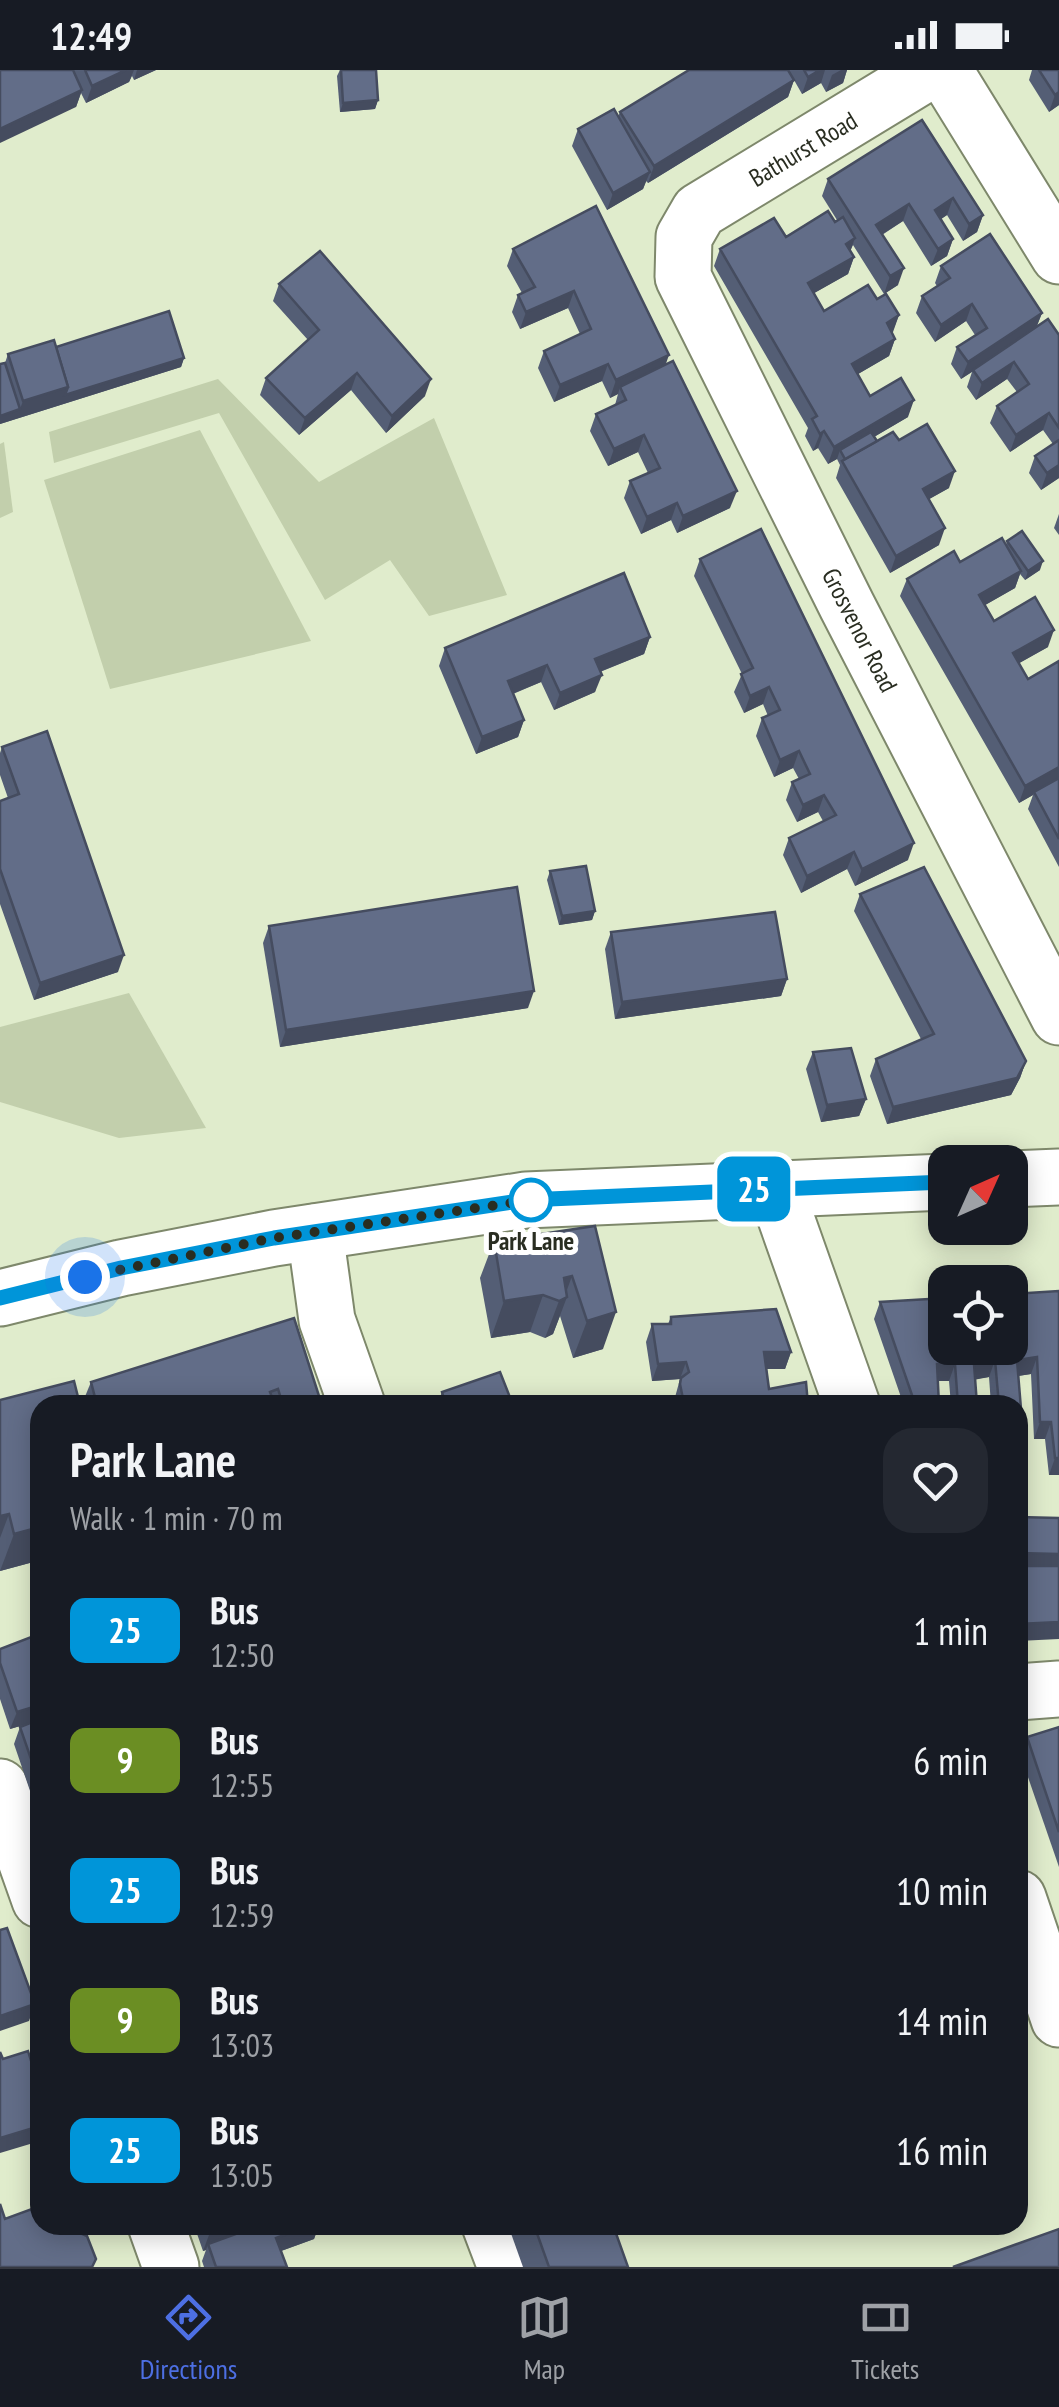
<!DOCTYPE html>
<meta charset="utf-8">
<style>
:root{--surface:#171b24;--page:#242831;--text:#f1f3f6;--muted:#9ea1a6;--line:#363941;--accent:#4d6fe3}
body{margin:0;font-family:"PT Sans Narrow",sans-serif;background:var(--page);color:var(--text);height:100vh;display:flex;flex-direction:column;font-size:38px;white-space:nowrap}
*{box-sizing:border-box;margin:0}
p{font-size:32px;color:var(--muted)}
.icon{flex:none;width:55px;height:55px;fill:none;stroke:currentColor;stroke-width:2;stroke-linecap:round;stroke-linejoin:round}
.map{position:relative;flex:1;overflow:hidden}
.panel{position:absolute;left:30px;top:1325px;width:998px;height:840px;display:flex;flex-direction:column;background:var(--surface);border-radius:30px;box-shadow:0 5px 25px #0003}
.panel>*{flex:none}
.badge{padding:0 20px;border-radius:15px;font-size:35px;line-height:65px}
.needle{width:65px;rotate:45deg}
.controls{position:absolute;left:928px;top:1075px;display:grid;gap:20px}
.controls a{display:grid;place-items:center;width:100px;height:100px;border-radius:20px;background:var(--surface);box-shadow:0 5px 25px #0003;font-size:50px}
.you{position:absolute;width:50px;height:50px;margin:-25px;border:8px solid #fff;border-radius:50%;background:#1a73e8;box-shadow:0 0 0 15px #1a73e833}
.map>.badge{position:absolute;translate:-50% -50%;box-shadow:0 0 0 5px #fff}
.round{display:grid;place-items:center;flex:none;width:105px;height:105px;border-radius:30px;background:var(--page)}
.summary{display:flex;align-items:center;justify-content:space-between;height:170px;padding:0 40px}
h1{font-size:48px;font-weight:700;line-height:75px}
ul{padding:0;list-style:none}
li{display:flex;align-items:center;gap:30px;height:130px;padding:0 40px}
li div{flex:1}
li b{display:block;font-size:38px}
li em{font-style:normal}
li .badge{min-width:110px;font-weight:700;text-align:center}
.status{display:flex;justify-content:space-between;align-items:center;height:70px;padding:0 50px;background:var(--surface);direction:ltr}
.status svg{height:28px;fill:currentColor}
.dock{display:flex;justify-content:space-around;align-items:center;height:140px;border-top:2px solid var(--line);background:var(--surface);font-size:28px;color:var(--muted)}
.dock a{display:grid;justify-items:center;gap:5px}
.dock .on{color:var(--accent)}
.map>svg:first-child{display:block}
</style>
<div class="status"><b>12:49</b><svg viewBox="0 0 49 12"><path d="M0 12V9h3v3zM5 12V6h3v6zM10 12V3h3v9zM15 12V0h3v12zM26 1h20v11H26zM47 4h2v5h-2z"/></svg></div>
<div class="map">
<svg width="1059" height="2197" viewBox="0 0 1059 2197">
<rect width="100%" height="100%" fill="#e0eccc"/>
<g fill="#c2cfac">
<path d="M218,309L319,412L434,348L507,525L429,546L390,490L325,530L219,343L54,393L49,362Z"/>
<path d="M200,360L311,571L110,619L44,410Z"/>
<path d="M4,372L13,442L0,448V374Z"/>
<path d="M129,923L206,1058L119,1068L0,1032V957Z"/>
</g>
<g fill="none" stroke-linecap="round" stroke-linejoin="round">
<g stroke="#7e886b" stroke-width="59">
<g id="minor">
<path d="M931,0L699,141L684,167L683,207L847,536L1059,947"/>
<path d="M944,0L1059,186"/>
<path d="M1010,1109L1059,1107"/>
<path d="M780,1118L782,1137L852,1335"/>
<path d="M315,1162L327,1250L357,1335"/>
<path d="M0,1228L121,1198L274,1168L526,1130L945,1112"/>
<path d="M1018,1622L1059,1619"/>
<path d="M0,1717L40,1830"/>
<path d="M1018,1828L1059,1949"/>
<path d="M156,2155L171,2197"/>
<path d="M490,2155L506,2197"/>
</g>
</g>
<use href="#minor" stroke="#fff" stroke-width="55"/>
</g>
<g fill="#545e75">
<path d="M0,0H156L134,10L132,6L129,12L86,33L81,23L76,37Z"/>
<path d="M340,0H376L378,30L375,39L340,42L337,6Z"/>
<path d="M789,0H847L843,13L826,22L821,13L802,24L794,10L788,27L648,113L646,111L643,119L607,140L572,76L578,59L618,47L620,42Z"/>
<path d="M1032,0H1059V35L1049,42L1029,10Z"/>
<path d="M922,50L983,145L977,162L963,171L947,145L941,149L953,169L947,186L931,196L903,151L882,165L898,215L884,224L853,175L850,181L854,187L848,204L814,223L824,241L877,229L899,245L892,263L895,269L889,286L858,304L870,326L908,347L874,367L877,371L899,370L949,418L929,429L939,475L890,503L836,408L840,395L837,389L828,394L818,378L813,381L805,366L808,358L714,196L720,179L786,167L837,150L822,126L828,109Z"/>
<path d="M596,136L730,438L677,463L671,450L641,464L624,428L630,411L648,403L638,382L608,396L590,361L596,344L615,335L618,324L610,328L602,311L554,332L538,298L544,281L580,264L568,238L520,259L512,242L518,225L522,223L507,196L513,179Z"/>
<path d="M941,196L1042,243L1037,256L1059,265V408L1041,420L1029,403L1035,386L1053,374L1043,360L1010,382L990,353L997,336L1017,322L1007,309L976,330L967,317L972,302L961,309L951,294L957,277L975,265L966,251L935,272L916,243L922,226L937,216L935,213Z"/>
<path d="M279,214L425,326L386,363L351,320L299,365L260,325L266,308L308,270L273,231Z"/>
<path d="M56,277L184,288L181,297L0,354L5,293L8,284Z"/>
<path d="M1059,444V465L1054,458Z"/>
<path d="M1007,471L1040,500L1025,510L1020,504L1015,518L985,535L994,551L1048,577L1019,593L1028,609L1059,591V797L1028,739L1033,725L1019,733L900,526L907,509L1006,475Z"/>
<path d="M700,489L908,790L855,816L847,799L801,823L783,785L789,768L823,751L818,742L797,752L786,730L792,712L799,709L793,698L774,707L756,666L762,648L768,646L763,634L744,643L734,622L742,604L694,506Z"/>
<path d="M650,567L644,584L600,602L595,622L554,640L541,612L513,624L524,650L518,667L476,684L439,596L445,578Z"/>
<path d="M2,677L118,902L34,930L0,834V731L8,728L0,705V683Z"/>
<path d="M550,801L595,841L592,850L559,855L547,810Z"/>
<path d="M860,824L1026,991L1020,1008L1011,1025L887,1054L870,1006L876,989L921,969L854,841Z"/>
<path d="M269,856L528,938L280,977L263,873Z"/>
<path d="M611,862L787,909L781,926L615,949L605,879Z"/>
<path d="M813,982L866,1029L859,1046L821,1052L806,999Z"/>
<path d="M595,1156L603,1279L573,1288L560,1246L553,1264L545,1268L530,1262L491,1268L480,1208L494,1171Z"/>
<path d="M1059,1221V1405H1049L1045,1369H1034L1031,1304L1018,1306L1022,1351L1018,1364V1335H991L989,1307L975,1309L977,1335H951L949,1311H938L939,1335H902L903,1333L874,1249L880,1232Z"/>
<path d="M671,1247L791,1282L785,1299H767L769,1319L808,1335H674V1331L680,1309L652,1311L646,1272L652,1254H668Z"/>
<path d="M294,1248L319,1326L316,1335H86L84,1329L91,1312Z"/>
<path d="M442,1322L513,1335H437Z"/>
<path d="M0,1330L37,1491L0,1501Z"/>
<path d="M40,1568V1750L14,1674L20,1657L27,1654L10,1659L0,1629V1579Z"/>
<path d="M1059,1657V1797L1020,1684L1027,1667Z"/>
<path d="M194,2155H319L314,2169L281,2181L287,2197H204L202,2191L206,2180L203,2181Z"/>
<path d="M508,2155H613L628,2197H523Z"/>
</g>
<g fill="#454c5f">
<path d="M126,0H134L129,12L86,33L92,16Z"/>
<path d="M137,0H156L134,10Z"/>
<path d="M820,0H825L821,13L802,24L808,7Z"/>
<path d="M841,0H847L843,13L826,22L832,5Z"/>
<path d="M794,10L788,27L648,113L654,96Z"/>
<path d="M82,20L76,37L0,73V59Z"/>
<path d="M1059,22V35L1049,42L1055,25Z"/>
<path d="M378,30L375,39L340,42L343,33Z"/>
<path d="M650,102L643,119L607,140L613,123Z"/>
<path d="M953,128L947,145L929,157L935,140Z"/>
<path d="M909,134L903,151L870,172L876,155Z"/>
<path d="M983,145L977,162L963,171L969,154Z"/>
<path d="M855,168L849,185L846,174Z"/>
<path d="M953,169L947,186L931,196L938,179Z"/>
<path d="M854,187L848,204L802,230L808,213Z"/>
<path d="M904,198L898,215L884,224L890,206Z"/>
<path d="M574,221L568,238L520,259L526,242Z"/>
<path d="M972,234L966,251L935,272L941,255Z"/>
<path d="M1042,243L1035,260L961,309L968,292Z"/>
<path d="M899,245L893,262L881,270L887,253Z"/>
<path d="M895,269L889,286L846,311L852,294Z"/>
<path d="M669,285L663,302L620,317L618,324L610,328L616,310Z"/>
<path d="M184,288L181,297L0,354V346L20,339L23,331L68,317Z"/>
<path d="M1014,292L1007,309L976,330L982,313Z"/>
<path d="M608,294L602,311L554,332L560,315Z"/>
<path d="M357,303L351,320L299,365L305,348Z"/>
<path d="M431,309L425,326L386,363L392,346Z"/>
<path d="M914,330L908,347L843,385L840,380L837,389L828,394L834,377Z"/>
<path d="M1049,343L1043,360L1010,382L1016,365Z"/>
<path d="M824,361L818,378L813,381L820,364Z"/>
<path d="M644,365L638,382L608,396L614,379Z"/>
<path d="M1059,395V408L1041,420L1047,403Z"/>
<path d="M955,401L949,418L917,436L923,419Z"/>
<path d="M737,421L730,438L677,463L683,446Z"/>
<path d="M677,433L671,450L641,464L647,447Z"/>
<path d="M945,458L939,475L890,503L896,486Z"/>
<path d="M1043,491L1040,500L1025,510L1028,501Z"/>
<path d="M1021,501L1015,518L973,542L979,525Z"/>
<path d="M1054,560L1048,577L1007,600L1013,583Z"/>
<path d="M650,567L644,584L589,606L595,589Z"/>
<path d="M547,595L541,612L502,628L508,611Z"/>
<path d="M602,605L595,622L554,640L560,623Z"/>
<path d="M769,617L763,634L744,643L750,626Z"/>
<path d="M524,650L518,667L476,684L482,667Z"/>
<path d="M799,681L793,698L774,707L780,690Z"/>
<path d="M1059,697V710L1034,722L1033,725L1019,733L1025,716Z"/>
<path d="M824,725L818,742L797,752L803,735Z"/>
<path d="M914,773L908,790L855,816L862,799Z"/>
<path d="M854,782L847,799L801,823L807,806Z"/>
<path d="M595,841L592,850L559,855L562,846Z"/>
<path d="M124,885L118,902L34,930L40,913Z"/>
<path d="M787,909L781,926L615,949L622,932Z"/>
<path d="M534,921L528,938L280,977L286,960Z"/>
<path d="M1026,991L1020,1008L1011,1025L887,1054L893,1037Z"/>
<path d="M866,1029L859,1046L821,1052L827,1035Z"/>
<path d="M572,1206L564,1228L567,1227L553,1264L545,1268L559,1231L564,1208Z"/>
<path d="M543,1225L530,1262L491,1268L504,1231Z"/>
<path d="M616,1242L603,1279L573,1288L587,1251Z"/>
<path d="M764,1282H791L785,1299H758Z"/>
<path d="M1037,1287L1031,1304L1010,1307L1017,1290Z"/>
<path d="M995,1290L989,1307L968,1311L974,1294Z"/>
<path d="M686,1292L680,1309L652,1311L658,1294Z"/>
<path d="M937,1294H955L949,1311H931Z"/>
<path d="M319,1326L316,1335H291Z"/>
<path d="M683,1329H707L705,1335H681Z"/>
<path d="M1040,1352H1051L1045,1369H1034Z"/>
<path d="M1055,1388H1059V1405H1049Z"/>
<path d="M9,1444L0,1468V1446Z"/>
<path d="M40,1448V1483L37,1491L0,1501L14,1464Z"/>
<path d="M1018,1483L1059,1484V1501L1018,1500Z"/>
<path d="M1059,1552V1569L1018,1571V1554Z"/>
<path d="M40,1635V1650L10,1659L17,1642Z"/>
<path d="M35,1934L29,1951L0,1961V1946Z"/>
<path d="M40,2056V2071L0,2083V2068Z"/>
<path d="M217,2155H273L208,2174L206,2180L203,2181L212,2157Z"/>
<path d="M311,2155H319L314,2169L270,2185L276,2168Z"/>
</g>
<g fill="#626d88" stroke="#454c5f" stroke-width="2.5">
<path d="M0,0H73L82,20L0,59Z"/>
<path d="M85,0H126L92,16Z"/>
<path d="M341,0H376L378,30L343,33Z"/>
<path d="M689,0H788L794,10L654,96L620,42Z"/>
<path d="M804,0H820L808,7Z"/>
<path d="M1039,0H1059V22L1055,25Z"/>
<path d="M614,39L650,102L613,123L578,59Z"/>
<path d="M922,50L983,145L969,154L953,128L935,140L953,169L938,179L909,134L876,155L904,198L890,206L828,109Z"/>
<path d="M596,136L669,285L616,310L608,294L560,315L544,281L591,259L574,221L526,242L518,225L535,217L513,179Z"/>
<path d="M828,141L835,152L843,147L855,168L846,174L854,187L808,213L824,241L868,215L877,229L886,224L899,245L887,253L895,269L852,294L870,326L901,308L914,330L834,377L824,361L820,364L812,349L817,346L720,179L774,148L786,167Z"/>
<path d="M990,164L1042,243L968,292L957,277L987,258L972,234L941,255L922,226L950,208L941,196Z"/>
<path d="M320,181L431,309L392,346L357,303L305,348L266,308L319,260L279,214Z"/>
<path d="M169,241L184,288L65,325L68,317L56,277Z"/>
<path d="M1048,249L1059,265V358L1049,343L1016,365L997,336L1029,314L1014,292L982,313L973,300Z"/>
<path d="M54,270L68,317L23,331L8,284Z"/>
<path d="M673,291L737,421L683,446L677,433L647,447L630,411L660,398L644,365L614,379L596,344L626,330L620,317Z"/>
<path d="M5,293L20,339L0,346V294Z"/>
<path d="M927,354L955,401L923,419L945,458L896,486L842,391L893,362L899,370Z"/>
<path d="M871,362L877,371L845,389L840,380Z"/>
<path d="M1059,370V395L1047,403L1035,386Z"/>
<path d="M761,459L914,773L862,799L854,782L807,806L789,768L836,745L824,725L803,735L792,712L810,704L799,681L780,690L762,648L780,640L769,617L750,626L741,604L753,598L700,489Z"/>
<path d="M1022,461L1043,491L1028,501L1007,471Z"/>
<path d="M1002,468L1021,501L979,525L994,551L1035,527L1054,560L1013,583L1028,609L1059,591V697L1025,716L907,509L954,481L960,492Z"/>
<path d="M624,503L650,567L595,589L602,605L560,623L547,595L508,611L524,650L482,667L445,578Z"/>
<path d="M47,661L124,885L40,913L0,799V731L19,724L2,677Z"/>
<path d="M1059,708V769L1034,722Z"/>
<path d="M586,796L595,841L562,846L550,801Z"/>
<path d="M924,797L1026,991L1017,1008L893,1037L876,989L934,964L860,824Z"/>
<path d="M517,817L534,921L286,960L269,856Z"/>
<path d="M775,842L787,909L622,932L611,862Z"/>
<path d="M851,978L866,1029L827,1035L813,982Z"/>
<path d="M595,1156L616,1242L587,1251L572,1206L564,1208L567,1227L559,1231L543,1225L504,1231L494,1171Z"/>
<path d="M1059,1221V1388H1055L1051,1352H1040L1037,1287L1017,1290L1022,1351L1018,1352V1335H999L995,1290L974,1294L977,1335H958L955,1294H937L939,1335H905L903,1331L913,1328L880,1232L945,1228V1278H1010V1224Z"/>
<path d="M776,1239L791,1282H764L769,1319L806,1312L808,1335H708L707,1329H683L680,1314L681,1308L689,1302L686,1292L658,1294L652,1254H671V1247Z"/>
<path d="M294,1248L319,1326L291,1335H283L278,1319L270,1322L275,1335H97L91,1312Z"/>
<path d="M500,1302L513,1335H446L442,1322Z"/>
<path d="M74,1311L80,1335H40V1457L14,1464L9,1444L0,1446V1330Z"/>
<path d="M1018,1447L1059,1448V1484L1018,1483Z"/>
<path d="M1018,1496H1059V1552L1018,1554Z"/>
<path d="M39,1564L40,1635L17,1642L0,1593V1579Z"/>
<path d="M40,1649V1715L20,1657Z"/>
<path d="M1059,1657V1762L1027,1667Z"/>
<path d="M7,1858L35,1934L0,1946V1860Z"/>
<path d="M28,1981L40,2020V2056L0,2068V1982L3,1989Z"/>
<path d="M0,2134L5,2149L40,2136V2155H51L54,2163L69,2158L87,2166L96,2189L92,2197H0Z"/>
<path d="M261,2155H311L276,2168L287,2197H216L208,2174Z"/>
<path d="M534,2155H613L628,2197H549Z"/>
<path d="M1059,2159V2197H953Z"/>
</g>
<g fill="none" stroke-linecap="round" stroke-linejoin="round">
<g stroke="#fff" stroke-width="22">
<path id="line" d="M0,1228L121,1198L274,1168L526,1130L945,1112"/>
</g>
<use href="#line" stroke="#0095d9" stroke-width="15"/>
<path stroke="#292d21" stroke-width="10" stroke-dasharray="0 18" d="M85,1207L274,1168L531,1130"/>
</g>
<circle fill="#fff" stroke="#0095d9" stroke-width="5" cx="531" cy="1130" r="20"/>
<g text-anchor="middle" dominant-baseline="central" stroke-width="10" stroke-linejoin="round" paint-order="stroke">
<g font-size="25" fill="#292d21" stroke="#fff">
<text transform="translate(803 79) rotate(-31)">Bathurst Road</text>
<text transform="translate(860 560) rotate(63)">Grosvenor Road</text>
</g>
<g font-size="25" font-weight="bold" fill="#292d21" stroke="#fff">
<text x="531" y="1171">Park Lane</text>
</g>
</g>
</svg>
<div class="controls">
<a><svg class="needle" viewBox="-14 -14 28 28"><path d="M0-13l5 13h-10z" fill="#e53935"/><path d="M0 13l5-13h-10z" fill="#9ea1a6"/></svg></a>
<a><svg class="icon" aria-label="locate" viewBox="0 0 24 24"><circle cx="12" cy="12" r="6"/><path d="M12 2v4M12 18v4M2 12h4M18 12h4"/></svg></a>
</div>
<div class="you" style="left:85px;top:1207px"></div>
<b class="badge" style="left:754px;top:1119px;background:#0095d9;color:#fff">25</b>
<section class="panel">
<div class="summary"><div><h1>Park Lane</h1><p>Walk · 1 min · 70 m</p></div><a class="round"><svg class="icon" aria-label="heart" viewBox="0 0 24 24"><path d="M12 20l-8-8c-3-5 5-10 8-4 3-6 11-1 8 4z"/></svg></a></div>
<ul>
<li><span class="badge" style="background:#0095d9;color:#fff">25</span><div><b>Bus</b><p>12:50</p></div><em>1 min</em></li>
<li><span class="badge" style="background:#6b8e23;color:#fff">9</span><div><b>Bus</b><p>12:55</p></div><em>6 min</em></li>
<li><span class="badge" style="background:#0095d9;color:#fff">25</span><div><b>Bus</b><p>12:59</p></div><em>10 min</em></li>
<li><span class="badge" style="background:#6b8e23;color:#fff">9</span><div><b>Bus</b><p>13:03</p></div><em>14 min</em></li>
<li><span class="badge" style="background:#0095d9;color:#fff">25</span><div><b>Bus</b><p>13:05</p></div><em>16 min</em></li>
</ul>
</section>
</div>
<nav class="dock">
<a class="on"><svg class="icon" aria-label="directions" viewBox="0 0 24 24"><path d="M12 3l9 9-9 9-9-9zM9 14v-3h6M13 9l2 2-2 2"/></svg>Directions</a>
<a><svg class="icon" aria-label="map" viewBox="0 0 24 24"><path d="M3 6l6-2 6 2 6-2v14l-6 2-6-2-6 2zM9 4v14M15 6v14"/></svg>Map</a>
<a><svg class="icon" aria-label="tickets" viewBox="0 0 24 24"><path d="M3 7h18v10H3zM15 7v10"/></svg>Tickets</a>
</nav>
